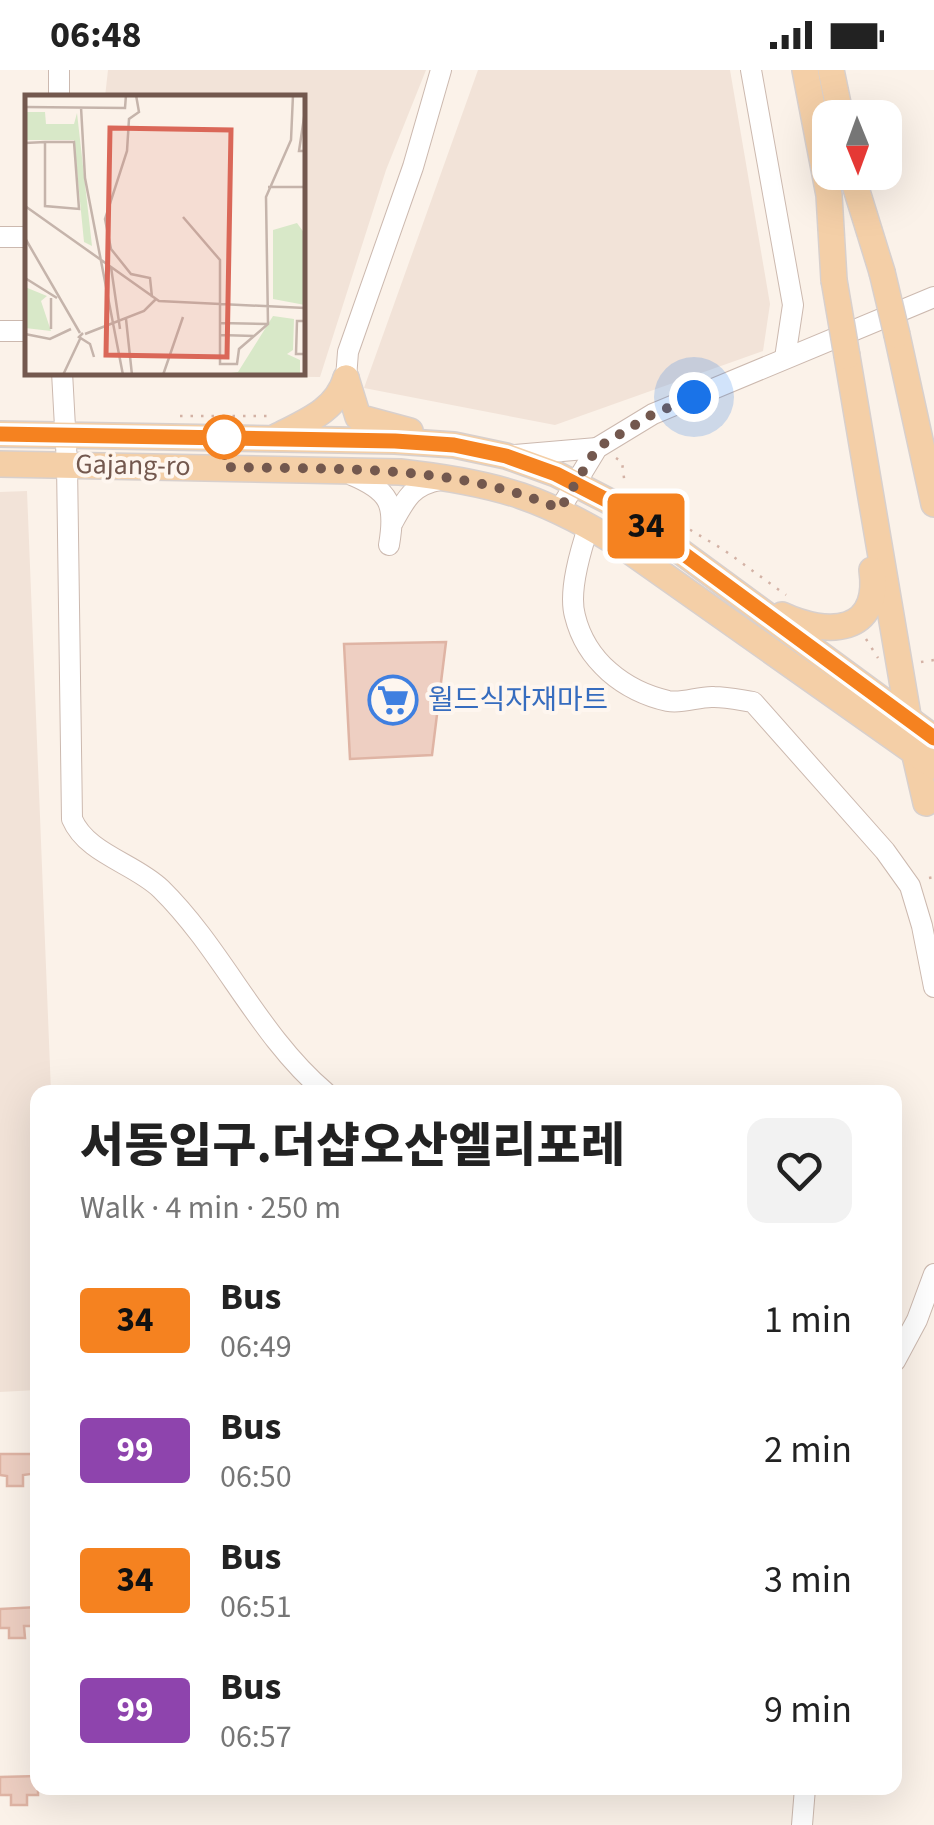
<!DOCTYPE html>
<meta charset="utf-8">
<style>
:root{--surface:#fff;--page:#f2f2f2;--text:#222;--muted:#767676}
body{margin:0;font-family:"Source Sans 3","Noto Sans KR",sans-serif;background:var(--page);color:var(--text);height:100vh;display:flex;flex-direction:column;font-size:38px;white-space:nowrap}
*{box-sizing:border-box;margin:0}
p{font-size:32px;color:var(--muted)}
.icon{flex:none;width:55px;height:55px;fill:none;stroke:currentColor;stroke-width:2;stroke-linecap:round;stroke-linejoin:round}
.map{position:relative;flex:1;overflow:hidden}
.sheet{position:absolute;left:30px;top:1015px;width:872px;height:710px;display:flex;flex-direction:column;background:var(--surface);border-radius:20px;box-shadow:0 10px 40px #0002}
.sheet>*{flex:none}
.badge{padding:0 20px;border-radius:8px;font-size:35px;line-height:65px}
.needle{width:65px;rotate:179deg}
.tools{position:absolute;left:812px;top:30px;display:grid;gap:20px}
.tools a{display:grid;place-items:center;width:90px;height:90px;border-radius:20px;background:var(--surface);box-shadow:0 10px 40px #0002;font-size:50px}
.you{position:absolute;width:50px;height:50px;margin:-25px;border:8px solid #fff;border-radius:50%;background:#1a73e8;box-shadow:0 0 0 15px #1a73e833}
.map>.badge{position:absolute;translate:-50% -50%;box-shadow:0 0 0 5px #fff}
.round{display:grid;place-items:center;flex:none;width:105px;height:105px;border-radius:20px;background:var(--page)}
.headline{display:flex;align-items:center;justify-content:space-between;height:170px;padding:0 50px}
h1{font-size:48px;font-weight:800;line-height:75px}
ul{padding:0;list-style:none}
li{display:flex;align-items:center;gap:30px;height:130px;padding:0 50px}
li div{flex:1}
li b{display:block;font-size:38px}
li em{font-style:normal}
li .badge{min-width:110px;font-weight:700;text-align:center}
.status{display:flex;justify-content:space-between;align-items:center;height:70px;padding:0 50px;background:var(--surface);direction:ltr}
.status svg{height:28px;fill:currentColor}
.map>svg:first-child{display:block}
</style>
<div class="status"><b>06:48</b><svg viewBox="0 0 49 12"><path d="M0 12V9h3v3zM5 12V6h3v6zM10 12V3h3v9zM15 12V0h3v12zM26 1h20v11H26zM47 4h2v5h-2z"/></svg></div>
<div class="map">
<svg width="934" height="1755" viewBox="0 0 934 1755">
<rect width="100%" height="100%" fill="#fbf2e9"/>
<g fill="#f2e3d8">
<path d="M108,0H426L386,100L320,307L80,305L302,302V28L105,27Z"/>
<path d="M478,0H730L770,234L763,281L555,355L364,318Z"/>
<path d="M27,421L51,1022H38L37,1320L0,1322V422Z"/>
</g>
<g fill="#eecfc2" stroke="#dfb4a4" stroke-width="2.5">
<path d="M446,572L432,685L350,689L344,574Z"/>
<path d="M0,1384H38V1403L23,1405V1416H7V1406L0,1405Z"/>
<path d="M38,1537V1556H24L25,1568H9V1558H0V1539Z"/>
<path d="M38,1706V1725H27V1735H11V1725H0V1707Z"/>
</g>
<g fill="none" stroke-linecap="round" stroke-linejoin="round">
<g stroke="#ccb9af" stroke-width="22">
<g id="minor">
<path d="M751,0L793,235L785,288"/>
<path d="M59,28V0"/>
<path d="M0,167H28"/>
<path d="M0,261H28"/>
<path d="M62,302L67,394L72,749C87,784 134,793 161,819C223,880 258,965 325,1022"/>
<path d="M346,308L348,282L413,97L441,0"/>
<path d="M515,385L597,378"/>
<path d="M352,405C390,421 396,434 389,475"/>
<path d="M560,439L597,378L653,344L934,227"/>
<path d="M393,452C406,428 413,415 440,410"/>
<path d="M589,455C581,479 568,521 575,546C586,591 624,621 668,631C683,634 699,626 714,627C727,627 740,630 753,632L885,781L910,816L922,856L934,917"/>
<path d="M895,1291L917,1250L934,1204"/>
<path d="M802,1755L805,1718"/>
</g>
</g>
<g stroke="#d8d0cd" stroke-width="28">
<g id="major">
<path d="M805,0L829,125L834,210"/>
<path d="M831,0L841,48"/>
<path d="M851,102L882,202"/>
<path d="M897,265L934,434"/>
<path d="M847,286L914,681L926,733"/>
<path d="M346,308L358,347L410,361"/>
<path d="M0,364L395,371L454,375L506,386L556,404L620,437L934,668"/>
<path d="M276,367C305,352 336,341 346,308"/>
<path d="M0,394L400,402C499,413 547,428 631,482L934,696"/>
<path d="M782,545C827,566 881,565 872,500"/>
</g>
</g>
<g stroke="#d3b2a5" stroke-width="2.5" stroke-dasharray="2.5 8" stroke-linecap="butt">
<path d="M180,346H272"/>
<path d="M616,388L622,392L625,416"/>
<path d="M672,449L724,480L786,525"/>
<path d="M866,569L878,588"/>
<path d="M921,592L934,590"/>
<path d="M929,808L934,807"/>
</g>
<use href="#minor" stroke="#fff" stroke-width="20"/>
<use href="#major" stroke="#f4cfa7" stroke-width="25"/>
<g stroke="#d8d0cd" stroke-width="28" stroke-linecap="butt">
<g id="major-bridge">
<path d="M882,202L897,265"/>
<path d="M834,210L847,286"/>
</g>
</g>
<use href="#major-bridge" stroke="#f4cfa7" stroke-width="25"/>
</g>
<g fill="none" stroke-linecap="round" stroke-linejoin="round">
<g stroke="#fff" stroke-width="22">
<path id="line" d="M0,364L395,371L454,375L506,386L556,404L620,437L934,668"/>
</g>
<use href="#line" stroke="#f58220" stroke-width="15"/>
<path stroke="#73584e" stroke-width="10" stroke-dasharray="0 18" d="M224,367L225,397C337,400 455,393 560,439L597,378L653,344L694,327"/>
</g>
<defs>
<g id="supermarket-ring" transform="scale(2.5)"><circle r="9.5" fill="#fef6ef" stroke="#3f7fe0" stroke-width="1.5"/><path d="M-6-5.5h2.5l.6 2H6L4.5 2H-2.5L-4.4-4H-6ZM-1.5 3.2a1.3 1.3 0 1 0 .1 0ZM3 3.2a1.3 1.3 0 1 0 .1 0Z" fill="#3f7fe0"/></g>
</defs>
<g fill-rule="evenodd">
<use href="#supermarket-ring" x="393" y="630"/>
</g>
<circle fill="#fff" stroke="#f58220" stroke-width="5" cx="224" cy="367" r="20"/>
<g text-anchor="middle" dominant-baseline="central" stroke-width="8" stroke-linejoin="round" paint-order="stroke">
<g font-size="28" fill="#73584e" stroke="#fef6ef">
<text transform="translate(133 395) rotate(1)">Gajang-ro</text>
</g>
<g font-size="28" fill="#366cbe" stroke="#fef6ef" text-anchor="start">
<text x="428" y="630">월드식자재마트</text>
</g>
</g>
<g transform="translate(25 25)">
<rect width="280" height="280" fill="#fbf2e9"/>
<path d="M1,17H20L21,29H49L52,18L67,151L59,147L49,45H1ZM272,128L280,139V210L248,204V135ZM0,192L22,201L16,206L26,236L0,233ZM248,221L269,224L268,255L262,259L275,265V280H193L213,277Z" fill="#d8e8c8"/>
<path fill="none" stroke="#c5b4ab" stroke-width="2.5" d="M111,0L114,17L104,24L102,56L80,124L86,154L106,179L125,183L127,202M0,12L100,13L101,0M56,12L60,83L98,280M280,16L274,56H280M0,48L20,47H49L54,114L20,111V47M243,92H280M0,111L134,206L280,213M158,122L195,165V269H212L214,254L243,229L241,102L266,45L268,0M0,143L55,238M86,172L95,234M0,183L32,203M26,203V234M101,224L107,280M280,226H272L271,259H280M195,228L243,229M58,238L54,242L65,249L69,262M0,239L25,244L46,234M60,239L119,216L131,204M195,240L229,241M38,280L55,244M138,280L158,222"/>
<path fill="#da6758" fill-opacity="0.15" stroke="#da6758" stroke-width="5" d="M85,33L206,35L202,262L81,260Z"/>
<rect width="280" height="280" fill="none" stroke="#73584e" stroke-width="5"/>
</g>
</svg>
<div class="tools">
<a><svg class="needle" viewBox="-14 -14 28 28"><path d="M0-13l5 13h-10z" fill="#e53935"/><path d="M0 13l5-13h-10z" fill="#767676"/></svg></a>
</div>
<div class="you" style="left:694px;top:327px"></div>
<b class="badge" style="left:646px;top:456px;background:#f58220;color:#111">34</b>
<section class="sheet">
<div class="headline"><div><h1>서동입구.더샵오산엘리포레</h1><p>Walk · 4 min · 250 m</p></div><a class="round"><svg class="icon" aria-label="heart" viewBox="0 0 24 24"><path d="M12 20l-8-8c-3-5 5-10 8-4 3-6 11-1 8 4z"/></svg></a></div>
<ul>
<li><span class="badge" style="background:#f58220;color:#111">34</span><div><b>Bus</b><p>06:49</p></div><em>1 min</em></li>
<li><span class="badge" style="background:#8e44ad;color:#fff">99</span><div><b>Bus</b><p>06:50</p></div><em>2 min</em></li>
<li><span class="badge" style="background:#f58220;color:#111">34</span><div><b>Bus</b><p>06:51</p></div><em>3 min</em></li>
<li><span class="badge" style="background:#8e44ad;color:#fff">99</span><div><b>Bus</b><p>06:57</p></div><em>9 min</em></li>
</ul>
</section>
</div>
